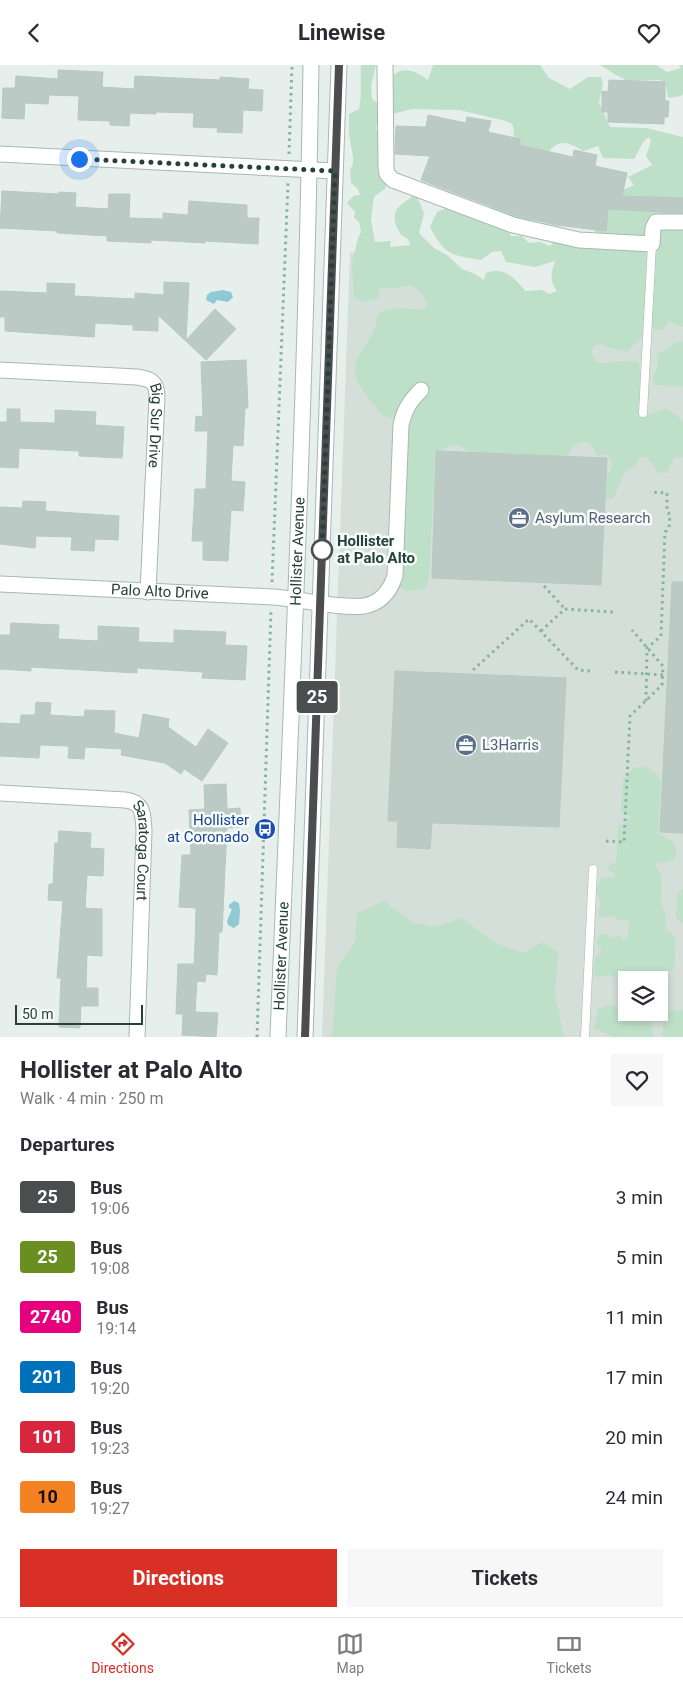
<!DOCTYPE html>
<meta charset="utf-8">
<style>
:root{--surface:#fff;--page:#f7f7f7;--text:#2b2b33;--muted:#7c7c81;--line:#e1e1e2;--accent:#d93025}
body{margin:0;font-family:Roboto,sans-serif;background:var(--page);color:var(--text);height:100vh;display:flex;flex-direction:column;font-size:19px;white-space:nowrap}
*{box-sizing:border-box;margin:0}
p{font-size:16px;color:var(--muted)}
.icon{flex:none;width:28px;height:28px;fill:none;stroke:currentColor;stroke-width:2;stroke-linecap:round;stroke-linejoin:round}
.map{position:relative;height:972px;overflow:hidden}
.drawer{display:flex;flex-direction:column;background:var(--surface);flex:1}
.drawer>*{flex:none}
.badge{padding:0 10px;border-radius:4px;font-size:18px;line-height:32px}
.tools{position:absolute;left:618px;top:906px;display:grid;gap:10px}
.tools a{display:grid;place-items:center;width:50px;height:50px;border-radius:0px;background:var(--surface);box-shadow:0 2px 8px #0003;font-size:25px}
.scale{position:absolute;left:15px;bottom:12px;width:128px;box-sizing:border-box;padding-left:5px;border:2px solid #24423a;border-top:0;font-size:14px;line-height:18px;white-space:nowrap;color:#24423a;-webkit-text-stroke:4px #f7fbf9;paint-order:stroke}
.you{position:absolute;width:25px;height:25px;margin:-12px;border:4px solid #fff;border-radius:50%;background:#1a73e8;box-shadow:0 0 0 8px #1a73e833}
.map>.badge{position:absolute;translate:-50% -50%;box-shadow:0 0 0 2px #fff}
h2{padding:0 20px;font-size:19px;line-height:45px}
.round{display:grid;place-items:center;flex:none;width:52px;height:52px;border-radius:0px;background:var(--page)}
.summary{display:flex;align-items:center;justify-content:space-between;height:85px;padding:0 20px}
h1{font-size:24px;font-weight:700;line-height:38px}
.primary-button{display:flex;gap:10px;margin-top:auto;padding:10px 20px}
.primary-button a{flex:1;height:58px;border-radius:0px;background:var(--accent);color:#fff;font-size:20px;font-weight:700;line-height:58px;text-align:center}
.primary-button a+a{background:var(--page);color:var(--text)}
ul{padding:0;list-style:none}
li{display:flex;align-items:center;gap:15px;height:60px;padding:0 20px}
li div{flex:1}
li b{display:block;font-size:19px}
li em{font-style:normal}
li .badge{min-width:55px;font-weight:700;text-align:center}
header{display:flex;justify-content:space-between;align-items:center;height:65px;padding:0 20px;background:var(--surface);font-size:22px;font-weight:700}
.dock{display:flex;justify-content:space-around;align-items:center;height:70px;border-top:1px solid var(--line);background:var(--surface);font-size:14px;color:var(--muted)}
.dock a{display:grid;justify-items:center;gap:2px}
.dock .current{color:var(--accent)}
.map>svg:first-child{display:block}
</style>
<header><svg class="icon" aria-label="back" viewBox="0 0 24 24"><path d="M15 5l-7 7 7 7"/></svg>Linewise<svg class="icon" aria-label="heart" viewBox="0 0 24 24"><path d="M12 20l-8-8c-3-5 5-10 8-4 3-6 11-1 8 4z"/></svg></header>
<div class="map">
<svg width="683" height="972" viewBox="0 0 683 972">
<rect width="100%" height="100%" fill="#e6efeb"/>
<path fill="#d4dfda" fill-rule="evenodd" d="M350,187L374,189L521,242L683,191V972H322ZM626,915H659V948H626Z"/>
<g fill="#bfe0c8">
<path d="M361,0H376L371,21L372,34L382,42L376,64L384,74L383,97L386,123L374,132L371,154L375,177L391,176L390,182L410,180L408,174C402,171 400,169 397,163C389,144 402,139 416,129L424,148L419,168L434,183L447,190L462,204L475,209L484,215L486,208C504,201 515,213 525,226L542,225L549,229L557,226C549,215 551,208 555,196L535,202L506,197L501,186L492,187L481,195C452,190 445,191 430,162L437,147L461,138L494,151L490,140L536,145L532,154L525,163L505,161L511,171H522L529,178L539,177L550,181L557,173L599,174L601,168L595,167L592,158L604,133L634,120L628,112L652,100L646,91L651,76L649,72C641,76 639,88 634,94L603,93L598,81L583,86C558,69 552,81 538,102L513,78L514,65L512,59L506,56L459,45L412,44L393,49L389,14C403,0 413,5 428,15L433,0H540L549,13L570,24L588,12H601L603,19L599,37L610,62L646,63L683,72V262L669,257L663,265L650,263L643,265V271L627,287L609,282L602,279L596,280L591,286L594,294L599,298C611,298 627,294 639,297L640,311L649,326L647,332L646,350L667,343L683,356V392H674L667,408H659L646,392H639L636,399L625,407L614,432L610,434L605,433L603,415L609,409L612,397L606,389L597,391L591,379L582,376L573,382L561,399C545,396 528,390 512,388C499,386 486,393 473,388C466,386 461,379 452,380C444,382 438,388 435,394L429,515L424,524L408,526L400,523L397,512L395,356L389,352L383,351C375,340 365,330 359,319C343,293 377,278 377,251C389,240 408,244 423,244L427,239L422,228L411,220L397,223H380L378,233L363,237L354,232L352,198L358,173L361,167L359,157L354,153L355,147L347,138L353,131L360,130L358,124L351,118L350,105L353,99V92L349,69V49L359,44C362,29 360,15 361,0Z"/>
<path d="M600,0H656L667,7L681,3L679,0H683V29L681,31L668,33L666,20L660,15L628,16L616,10Z"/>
<path d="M683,276V322L656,320L652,315L658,301L657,289L670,283L674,278Z"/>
<path d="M644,701L655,707L661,715L658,768L674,778L677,787L674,795L663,798L658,797L655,802L662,810L661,835L666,852V866L671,867L676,875L674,904L647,915L617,913L608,910L600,912L594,911L595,892L601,889V884L596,878L600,869L607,870L610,873L617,871H621L623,874H628L629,855H619L612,850L599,853V844L601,837C596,828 595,821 602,812L613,813L615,809L613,807L610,806L608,802L611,798H616L618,760H622L630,751L621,746L623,715L634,703Z"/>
<path d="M683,823V859L676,853L677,831Z"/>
<path d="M384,836L414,858L435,862L462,853L495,878L523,888L543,877L558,887L555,928L564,972H332L337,903L355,877L357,848Z"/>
<path d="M608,940L626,942V948H647L653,964V972H613L594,963L598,944Z"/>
<path d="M672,945H683V972H662L664,951Z"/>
</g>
<g fill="#8ec9d4">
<path d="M223,225L231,227L233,232L228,237L217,235L214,239L206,235L207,230L211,227Z"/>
<path d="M234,836L239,838L240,846L239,859L234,863L228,860L227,856L232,844L229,843V840Z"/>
</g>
<g fill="#bbcac4" stroke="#b8c9c2">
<path d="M58,5L103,7L102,22L134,24L135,11L220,15V12L249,14L248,24L263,25L262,46L243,45L242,68L217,67L218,63L193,62L194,48L156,47V49L130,48L129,61L110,60V56L78,55L79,31L49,30L48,39L25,38L24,54L2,53L3,23H15L16,11L58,14Z"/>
<path d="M609,15L665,17V36H669L668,52H664V59L608,57V47H602V26L608,27Z"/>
<path d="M428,50L466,58L467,52L491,56L488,67L520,74L519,80L573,92L574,85L597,90L595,101L627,108L622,131L683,133V148L608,144L606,166L556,160L517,151L460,130L421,115L430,91L395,89L396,61L426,62Z"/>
<path d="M2,126L59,129V127L76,128L75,142L108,144L109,129H130L129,153L163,154V148L188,150L189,136L247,140V153H259L258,179L205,176V178L151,175V178L107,176V171L57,168V166L0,163Z"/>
<path d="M164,217L189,218L186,275L215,244L236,264L206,295L158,250V266L133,265V260L95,258L94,272L5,266V252H0V226L47,228V218L75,219L74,231L135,234V228L164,230Z"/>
<path d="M246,295L248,343H245L243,381L233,380L231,416L245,417L243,446L231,445L228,496L203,495V476H192L195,424H206L207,393L208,366H195L196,351L203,352L201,297Z"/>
<path d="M7,344H20V357L55,358V345L96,347L95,360L124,362L122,393L79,391V386L19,383L18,403L0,402V357H7Z"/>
<path d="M436,386L607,393L601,520L432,513Z"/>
<path d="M23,436L46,437L45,446L119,451L118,475L95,474L94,486L71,485L72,472L36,471L35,483L0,479V442L22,443Z"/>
<path d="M672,517H683V768L660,767Z"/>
<path d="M11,558L59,560L58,574L98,576V561L139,563L138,577L174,578V565L226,567L225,580L247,581L245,615L202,613L203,607L137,603V608L31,602V606L0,604V570H10Z"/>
<path d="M395,606L566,613L559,762L432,758L430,784L397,782L398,756H388Z"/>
<path d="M36,637L51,638L50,650L84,652L85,645L115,646L114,668L139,673L143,649L169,654L168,662L196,682L208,664L228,678L202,716L184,704L181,709L165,698L121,690L122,684L85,682L84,694L68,693L69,681L40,680L39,693L0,691V658L20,659L21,650H35Z"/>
<path d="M226,719L227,744L240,743L241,762L227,763L222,867H219L217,910L206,909L205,917L197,916L195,947L218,948L216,972L182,970L183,949H176L178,899H194L195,878L196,843L179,842L182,790H191L189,745L205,744L204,720Z"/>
<path d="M59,766L91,768L90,783L104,784L103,811L87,810L85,843L102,844V891L87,890L86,923H98V941H81L80,963L59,962L61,913H57L63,836L48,835L49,819H53L55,778H58Z"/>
</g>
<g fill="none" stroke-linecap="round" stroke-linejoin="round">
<g stroke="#a8b8b2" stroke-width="9">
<g id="service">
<path d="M643,348L652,179"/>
<path d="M585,972L593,804"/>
</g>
</g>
<g stroke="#a8b8b2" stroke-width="17">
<g id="minor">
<path d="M385,0L386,103L387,109L393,115L513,160L579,175L652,179L653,163L656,157H683"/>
<path d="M0,89L335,106"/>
<path id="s1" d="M0,305L137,312C151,314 157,317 157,332L148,527"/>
<path id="s2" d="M0,519C91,524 182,527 273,532C301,534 339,544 364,541C381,538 390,526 395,511L401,360C404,345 410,336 421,325"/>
<path id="s3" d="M0,728L125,735C144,737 143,750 144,766L137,972"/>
</g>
</g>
<g stroke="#a4bbb3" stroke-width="17">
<g id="secondary">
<path id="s4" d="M278,972C291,648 306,324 311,0"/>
<path d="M305,972L339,0"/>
</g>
</g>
<g stroke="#86b3a5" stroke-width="3" stroke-dasharray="2.5 4" stroke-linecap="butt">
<path d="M289,89L292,0"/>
<path d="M272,517L288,118"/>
<path d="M544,521L565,544"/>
<path d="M541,566L565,544L614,547"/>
<path d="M473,605L529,554L578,605L590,606"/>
<path d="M615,607L663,610"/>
<path d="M646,636L647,583L661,571L665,467L669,463L670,450L667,446V428L650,427"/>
<path d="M606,776L624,777L630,651L662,620L663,601L632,565"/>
<path d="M257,972L271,545"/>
</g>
<use href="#service" stroke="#fff" stroke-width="8"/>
<use href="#minor" stroke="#fff" stroke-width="15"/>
<use href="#secondary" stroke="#fff" stroke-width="15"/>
</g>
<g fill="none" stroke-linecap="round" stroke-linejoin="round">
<g stroke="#fff" stroke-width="11">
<path id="line" d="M305,972L339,0"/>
</g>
<use href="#line" stroke="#4c4d4f" stroke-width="8"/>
<path stroke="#24423a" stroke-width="5" stroke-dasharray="0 9" d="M79,94L335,106L322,485"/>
</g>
<defs>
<g id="office-disc" transform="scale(1.125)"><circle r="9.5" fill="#5c6f8a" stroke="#f7fbf9"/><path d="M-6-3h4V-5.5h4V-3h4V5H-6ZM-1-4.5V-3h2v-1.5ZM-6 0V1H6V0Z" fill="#fff"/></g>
<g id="bus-disc" transform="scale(1.125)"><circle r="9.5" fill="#1a4fb4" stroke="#f7fbf9"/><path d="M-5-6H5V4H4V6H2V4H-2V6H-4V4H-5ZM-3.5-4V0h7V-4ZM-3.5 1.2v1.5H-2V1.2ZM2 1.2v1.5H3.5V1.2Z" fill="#fff"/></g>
</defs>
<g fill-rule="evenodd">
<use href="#office-disc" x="519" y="453"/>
<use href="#office-disc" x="466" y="680"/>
<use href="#bus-disc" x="265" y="764"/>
</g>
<circle fill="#fff" stroke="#4c4d4f" stroke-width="2.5" cx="322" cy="485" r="10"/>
<g text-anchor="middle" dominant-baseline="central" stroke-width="5" stroke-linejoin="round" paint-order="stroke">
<g font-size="15" fill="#24423a" stroke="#f7fbf9">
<text stroke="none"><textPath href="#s1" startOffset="198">Big Sur Drive</textPath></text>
<text stroke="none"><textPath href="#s4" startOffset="486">Hollister Avenue</textPath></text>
<text stroke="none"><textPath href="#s2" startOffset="160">Palo Alto Drive</textPath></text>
<text stroke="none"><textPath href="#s3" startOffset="186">Saratoga Court</textPath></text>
<text stroke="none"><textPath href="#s4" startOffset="81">Hollister Avenue</textPath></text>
</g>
<g font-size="15" fill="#4e5e75" stroke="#f7fbf9" text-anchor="start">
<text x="535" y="453">Asylum Research</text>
<text x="482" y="680">L3Harris</text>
</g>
<g font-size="15" font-weight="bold" fill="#24423a" stroke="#f7fbf9" text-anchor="start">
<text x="337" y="476">Hollister<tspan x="337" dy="17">at Palo Alto</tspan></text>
</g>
<g font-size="15" fill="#164399" stroke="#f7fbf9" text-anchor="end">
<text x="249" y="755">Hollister<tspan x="249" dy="17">at Coronado</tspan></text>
</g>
</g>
</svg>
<div class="tools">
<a><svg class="icon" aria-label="layers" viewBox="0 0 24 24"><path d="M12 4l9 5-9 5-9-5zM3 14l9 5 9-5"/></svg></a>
</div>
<div class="scale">50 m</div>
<div class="you" style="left:79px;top:94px"></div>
<b class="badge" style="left:317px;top:632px;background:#4c4d4f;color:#fff">25</b>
</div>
<section class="drawer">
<div class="summary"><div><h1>Hollister at Palo Alto</h1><p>Walk · 4 min · 250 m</p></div><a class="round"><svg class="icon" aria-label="heart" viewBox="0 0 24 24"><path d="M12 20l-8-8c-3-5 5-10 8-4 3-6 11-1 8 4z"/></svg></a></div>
<h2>Departures</h2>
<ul>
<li><span class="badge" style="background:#4c4d4f;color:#fff">25</span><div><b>Bus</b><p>19:06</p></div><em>3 min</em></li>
<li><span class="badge" style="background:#6b8e23;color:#fff">25</span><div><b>Bus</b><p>19:08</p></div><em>5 min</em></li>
<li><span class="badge" style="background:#e6007e;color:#fff">2740</span><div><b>Bus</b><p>19:14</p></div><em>11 min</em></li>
<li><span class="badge" style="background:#0072bc;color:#fff">201</span><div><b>Bus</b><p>19:20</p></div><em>17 min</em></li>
<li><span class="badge" style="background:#d7263d;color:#fff">101</span><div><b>Bus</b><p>19:23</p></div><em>20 min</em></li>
<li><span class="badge" style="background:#f58220;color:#111">10</span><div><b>Bus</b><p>19:27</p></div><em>24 min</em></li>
</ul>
<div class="primary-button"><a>Directions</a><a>Tickets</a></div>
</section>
<nav class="dock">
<a class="current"><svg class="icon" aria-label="directions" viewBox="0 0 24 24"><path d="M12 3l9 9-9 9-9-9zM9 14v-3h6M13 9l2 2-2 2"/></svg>Directions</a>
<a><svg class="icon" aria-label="map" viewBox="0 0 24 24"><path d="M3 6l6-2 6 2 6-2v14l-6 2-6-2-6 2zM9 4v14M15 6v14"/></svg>Map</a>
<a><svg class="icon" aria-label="tickets" viewBox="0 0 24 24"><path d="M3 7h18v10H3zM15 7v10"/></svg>Tickets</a>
</nav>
